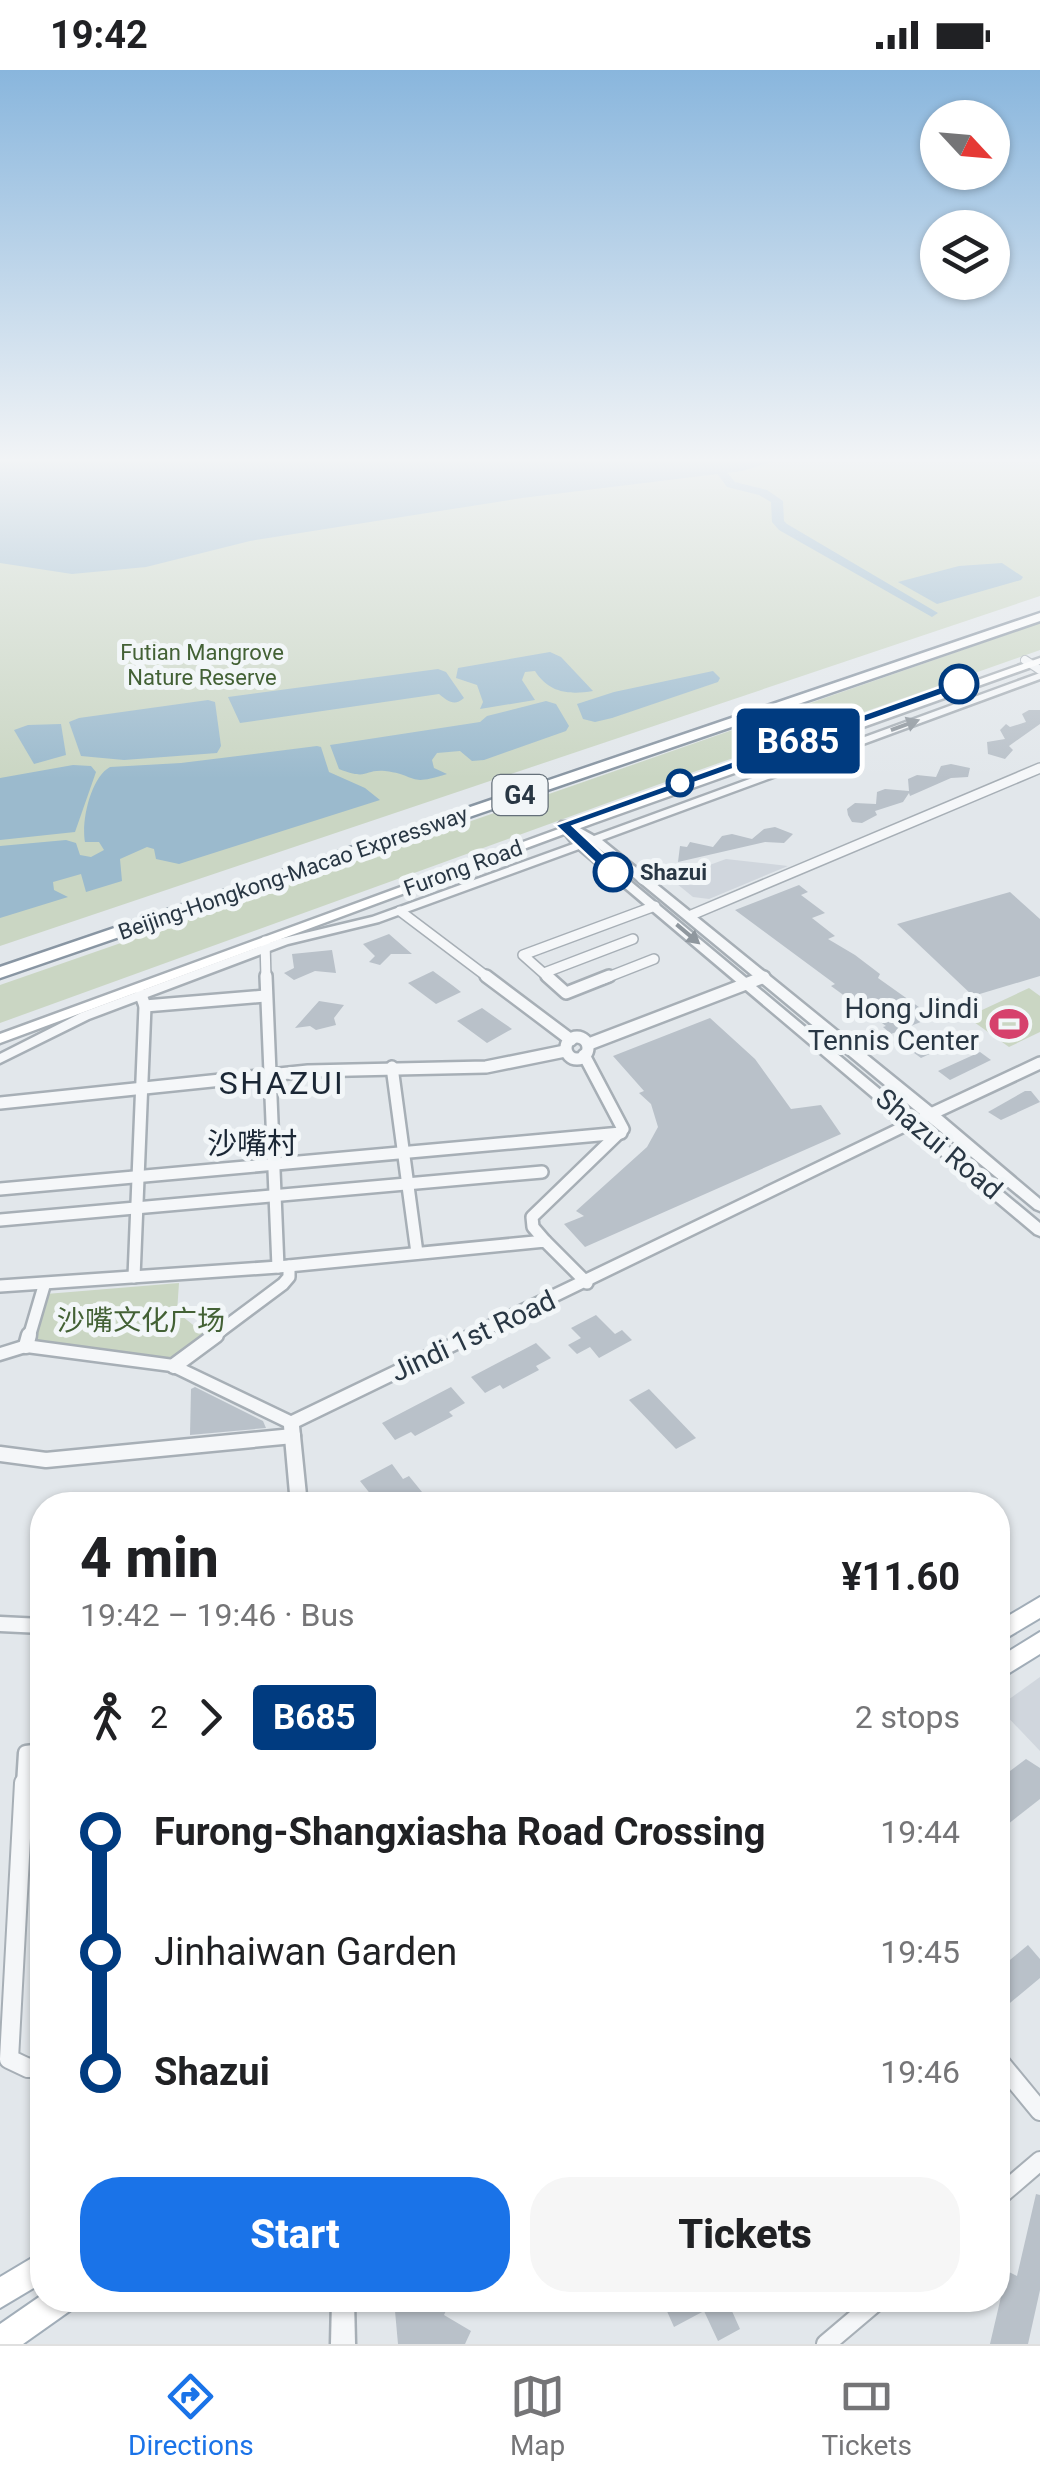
<!DOCTYPE html>
<meta charset="utf-8">
<style>
:root{--surface:#fff;--page:#f6f6f6;--text:#202124;--muted:#757577;--line:#e0e0e0;--accent:#1a73e8}
body{margin:0;font-family:Roboto,"Noto Sans SC",sans-serif;background:var(--page);color:var(--text);height:100vh;display:flex;flex-direction:column;font-size:38px;white-space:nowrap}
*{box-sizing:border-box;margin:0}
p{font-size:32px;color:var(--muted)}
.icon{flex:none;width:55px;height:55px;fill:none;stroke:currentColor;stroke-width:2;stroke-linecap:round;stroke-linejoin:round}
.map{position:relative;flex:1;overflow:hidden}
.side{position:absolute;left:30px;top:1422px;width:980px;height:820px;display:flex;flex-direction:column;background:var(--surface);border-radius:40px;box-shadow:0 2px 8px #0004}
.side>*{flex:none}
.badge{padding:0 20px;border-radius:8px;font-size:35px;line-height:65px}
.needle{width:65px;rotate:116deg}
.controls{position:absolute;left:920px;top:30px;display:grid;gap:20px}
.controls a{display:grid;place-items:center;width:90px;height:90px;border-radius:50%;background:var(--surface);box-shadow:0 2px 8px #0004;font-size:50px}
.map>.badge{position:absolute;translate:-50% -50%;box-shadow:0 0 0 5px #fff}
.legs{display:flex;align-items:center;gap:15px;height:110px;padding:0 50px;font-size:32px}
.legs p{margin-inline-start:auto}
.headline{display:flex;align-items:center;justify-content:space-between;height:170px;padding:0 50px}
h1{font-size:55px;font-weight:800;line-height:75px}
.button{display:flex;gap:20px;margin-top:auto;padding:20px 50px}
.button a{flex:1;height:115px;border-radius:40px;background:var(--accent);color:#fff;font-size:40px;font-weight:800;line-height:115px;text-align:center}
.button a+a{background:var(--page);color:var(--text)}
ul{padding:0 50px;list-style:none}
li{display:flex;align-items:center;gap:35px;height:120px;font-size:38px}
li i{display:grid;place-items:center;width:15px;height:100%;margin:0 12px;background:currentColor}
li i::after{content:'';width:25px;height:25px;margin:-12px;border:8px solid;border-radius:50%;background:var(--surface)}
li p{margin-inline-start:auto}
li:first-child i{background:linear-gradient(#0000 50%,currentColor 0)}
li:last-child i{background:linear-gradient(currentColor 50%,#0000 0)}
.status{display:flex;justify-content:space-between;align-items:center;height:70px;padding:0 50px;background:var(--surface);direction:ltr}
.status svg{height:28px;fill:currentColor}
.dock{display:flex;justify-content:space-around;align-items:center;height:140px;border-top:2px solid var(--line);background:var(--surface);font-size:28px;color:var(--muted)}
.dock a{display:grid;justify-items:center;gap:5px}
.dock .on{color:var(--accent)}
.map>svg:first-child{display:block}
</style>
<div class="status"><b>19:42</b><svg viewBox="0 0 49 12"><path d="M0 12V9h3v3zM5 12V6h3v6zM10 12V3h3v9zM15 12V0h3v12zM26 1h20v11H26zM47 4h2v5h-2z"/></svg></div>
<div class="map">
<svg width="1040" height="2274" viewBox="0 0 1040 2274">
<rect width="100%" height="100%" fill="#e2e7eb"/>
<g fill="#d0d6dd">
<path d="M726,789L788,796L709,829L693,827L671,809Z"/>
<path d="M1040,1607V1681L998,1637Z"/>
</g>
<g fill="#cad6c3">
<path d="M0,391H1040V526L0,876Z"/>
<path d="M1040,553V580L668,711L0,953V915Z"/>
<path d="M1029,918L1040,926V962L1009,977L967,947Z"/>
<path d="M179,1213L177,1242L208,1267L176,1291L39,1273L33,1268L46,1224Z"/>
</g>
<g fill="#9bbacd">
<path d="M0,391H775L742,401L522,428L250,471L146,497L72,504L0,493Z"/>
<path d="M1002,493L1023,507L1021,510L937,534L898,512L959,496Z"/>
<path d="M550,582L561,587L593,621C569,625 549,623 535,601L525,602L522,610L535,630L480,639L483,632L477,615L456,608L458,598Z"/>
<path d="M438,599L446,602L464,628C454,637 448,631 439,624L240,653L228,627Z"/>
<path d="M713,601L720,608L718,612L612,648L595,652L583,649L577,634L614,622Z"/>
<path d="M208,630L215,632L221,676L217,683L124,690L81,686L69,652L79,648Z"/>
<path d="M546,631L556,634L569,656L566,661L484,690L472,691L460,681L437,683L432,690L434,698L447,704C406,717 419,705 385,701C363,699 369,711 339,699L330,675L480,652L487,646Z"/>
<path d="M61,654L66,685L34,694L14,660L28,655Z"/>
<path d="M317,676L321,677L329,702L365,718L380,730L179,794L156,789L154,779L147,777L120,789L122,811L86,822L81,804L53,812L54,820L68,827L0,848V776L66,770L76,773L80,785L91,787L104,780L99,772H85C81,751 91,707 110,697L181,693Z"/>
<path d="M73,695L91,696L96,702L75,762L0,770V708Z"/>
</g>
<g fill="none" stroke-linecap="round" stroke-linejoin="round">
<path fill="#9bbacd" fill-rule="evenodd" d="M692,391C712,391 723,396 735,412L767,420L783,431L784,451L787,454L938,543L932,547L779,460L772,452L771,432L759,425L727,417L716,402Z"/>
</g>
<g fill="#b9c1c9">
<path d="M1029,640H1040V654L1009,676L1013,680L1005,689L988,684L987,672L1005,669L1000,660L1006,654L1010,657L1026,652L1022,644Z"/>
<path d="M951,694L970,698L968,707L951,708L910,726L909,723L903,732L875,741L877,745L862,753L852,752L848,745L847,739L855,733L876,734L877,722L885,719L909,721L908,709L917,705L936,707L941,696Z"/>
<path d="M775,757L793,764L784,773L765,772L678,792L680,776L687,777L690,772L713,777L722,766L732,764L752,769L764,759Z"/>
<path d="M799,815L808,822L801,825L825,843L812,848L835,866L828,869L855,885L880,904L878,908L933,947L891,964L883,957L886,956L831,916L835,914L735,840Z"/>
<path d="M1010,822L1040,849V906L973,926L897,854Z"/>
<path d="M389,864L412,884H391L380,895L369,892L375,886L363,874Z"/>
<path d="M332,880L336,903L315,901L294,910L284,903L294,898L292,884Z"/>
<path d="M433,901L452,915L461,922L436,934L408,913Z"/>
<path d="M319,931L344,935L334,948L336,955L316,960L310,956L295,958Z"/>
<path d="M482,938L499,950L512,959L487,973L457,951Z"/>
<path d="M710,948L755,989L791,1039L821,1035L841,1064L585,1177L564,1154L584,1146L576,1141L647,1077L658,1057L651,1034L639,1023L644,1021L613,986Z"/>
<path d="M951,961L962,969L921,988L910,980Z"/>
<path d="M980,982L991,990L950,1010L938,1001Z"/>
<path d="M1025,1021H1031L1040,1032L1001,1050L988,1042Z"/>
<path d="M596,1245L615,1264L622,1260L632,1270L599,1288L590,1277L577,1284L568,1275L581,1268L571,1258Z"/>
<path d="M536,1273L551,1288L536,1296L539,1300L503,1319L500,1315L485,1323L471,1307Z"/>
<path d="M195,1317L263,1351L266,1358L190,1365L191,1319Z"/>
<path d="M451,1317L465,1333L449,1342L453,1346L415,1366L411,1362L395,1370L382,1353Z"/>
<path d="M649,1319L696,1368L676,1379L629,1330Z"/>
<path d="M392,1394L403,1409L409,1406L422,1422L409,1429L414,1435H355L372,1426L360,1411Z"/>
<path d="M1026,1689L1040,1698V1729L998,1762V1710Z"/>
<path d="M36,1692H42V1803L32,1804Z"/>
<path d="M1028,1875L1040,1889V1908L998,1943V1900Z"/>
<path d="M1036,2124L1040,2125V2220L1028,2274H990L1007,2201L1017,2206Z"/>
<path d="M394,2230H451L444,2245L471,2261L465,2274H398Z"/>
<path d="M662,2230H727L740,2259L718,2271L704,2241L674,2257Z"/>
</g>
<g fill="none" stroke-linecap="round" stroke-linejoin="round">
<g stroke="#a7afb6" stroke-width="10">
<path id="minor-far4" d="M1025,590L1040,600"/>
</g>
<g stroke="#a7afb6" stroke-width="12">
<g id="minor-far3">
<path d="M786,681L827,683"/>
<path d="M400,841L490,909"/>
<path d="M689,846L1040,698"/>
<path d="M265,871L266,909"/>
<path d="M544,903L633,869"/>
<path d="M550,909L523,885L655,836"/>
<path d="M603,909L654,889"/>
<path d="M760,909L764,907"/>
</g>
</g>
<g stroke="#a7afb6" stroke-width="16">
<g id="minor-far2">
<path d="M266,906L278,1197"/>
<path d="M486,906L571,970"/>
<path d="M547,906L566,923L609,906"/>
<path d="M145,936L265,926"/>
<circle cx="577" cy="978" r="11"/>
<path d="M589,974L764,907"/>
<path d="M392,997L417,1183"/>
<path d="M0,1033L308,1001L486,997L565,981"/>
<path d="M931,1044L1040,993"/>
<path d="M0,1119L621,1063"/>
<path d="M0,1150L542,1102"/>
<path d="M545,1171L533,1157L532,1147L623,1059L584,985"/>
<path d="M134,1207L145,936L141,925"/>
<path d="M0,1216L278,1197L545,1171L587,1213"/>
<path d="M29,1267L44,1216"/>
<path d="M212,1267L283,1214L289,1207V1196"/>
</g>
</g>
<g stroke="#a7afb6" stroke-width="19">
<g id="minor-far1">
<path d="M26,1276L29,1265"/>
<path d="M174,1296L216,1265"/>
<path d="M0,1384L46,1390L293,1366"/>
<path d="M0,1554L42,1556"/>
<path d="M24,1715L26,1683L42,1681"/>
</g>
</g>
<g stroke="#a7afb6" stroke-width="22">
<g id="minor">
<path d="M24,1713L9,1989L28,1998L42,1996"/>
<path d="M998,1990L1040,2041"/>
<path d="M998,2127L1040,2091"/>
<path d="M826,2274L878,2230"/>
</g>
</g>
<g stroke="#a7afb6" stroke-width="5">
<g id="tertiary">
<path d="M1040,603V609L602,770L936,1041L1040,1129V1141L1035,1139L928,1051L921,1054L1040,1153V1166L1035,1164L910,1059L299,1356L307,1435H291L284,1356L171,1301L26,1282L0,1290V1278L26,1270L174,1290L291,1346L902,1052L579,779L379,852L288,874L89,949L0,993V984L81,943L280,869L372,847L573,774L558,755L561,752H569L594,766ZM592,774L596,776L920,1044L913,1047L588,776Z"/>
<path d="M332,2230H354L355,2274H331Z"/>
</g>
</g>
<g stroke="#a7afb6" stroke-width="5">
<path id="secondary" d="M1040,588V594L594,753L0,973V964L586,749Z"/>
</g>
<g stroke="#a1adb8" stroke-width="4">
<g id="primary">
<path d="M1040,1527V1548L998,1573V1552Z"/>
<path d="M1040,1562V1584L998,1610V1588Z"/>
<path d="M42,2182V2213L0,2238V2207Z"/>
<path d="M42,2225V2230H75L71,2240L23,2274H0V2254Z"/>
</g>
</g>
<g stroke="#8996a3" stroke-width="5">
<path id="motorway" d="M1040,543V551L0,908V897Z"/>
</g>
<use href="#minor-far4" stroke="#f5f7f9" stroke-width="8"/>
<use href="#minor-far3" stroke="#f5f7f9" stroke-width="9"/>
<use href="#minor-far2" stroke="#f5f7f9" stroke-width="11"/>
<use href="#minor-far1" stroke="#f5f7f9" stroke-width="14"/>
<use href="#minor" stroke="#f5f7f9" stroke-width="18"/>
<use href="#tertiary" fill="#f5f7f9" fill-rule="evenodd"/>
<use href="#secondary" fill="#fff" fill-rule="evenodd"/>
<use href="#primary" fill="#fff" fill-rule="evenodd"/>
<use href="#motorway" fill="#fff" fill-rule="evenodd"/>
</g>
<defs><path id="oneway-solid" d="M-6-.8H1V-3.2L6.5 0L1 3.2V.8H-6Z" transform="scale(2.5)"/></defs>
<g fill="#8f979e">
<use href="#oneway-solid" transform="translate(905 655) rotate(-20)"/>
<use href="#oneway-solid" transform="translate(688 864) rotate(40)"/>
</g>
<linearGradient id="sky" x2="0" y2="1"><stop stop-color="#89b6dd"/><stop offset="0.55" stop-color="#f2f4f6"/><stop offset="1" stop-color="#f2f4f6" stop-opacity="0"/></linearGradient>
<rect width="1040" height="709" fill="url(#sky)"/>
<path fill="#003b80" stroke="#fff" stroke-width="2.5" d="M959,610L966,614L964,617L573,756L619,799V805H608L555,755Z"/>
<defs>
<g id="stadium-bare" transform="scale(3)"><path d="M0-5a6.5 5 0 1 0 0 10a6.5 5 0 1 0 0-10ZM-3.5-1.8h7v3.6h-7Z" fill="#d6416c" stroke="#f2f6f8" stroke-width="2.5" paint-order="stroke"/></g>
</defs>
<g fill-rule="evenodd">
<use href="#stadium-bare" x="1009" y="954"/>
</g>
<g fill="#fff" stroke="#003b80" stroke-width="5">
<circle cx="959" cy="614" r="18"/>
<circle cx="680" cy="713" r="12"/>
<circle cx="613" cy="802" r="18"/>
</g>
<g text-anchor="middle" dominant-baseline="central" stroke-width="10" stroke-linejoin="round" paint-order="stroke">
<g font-size="22" fill="#436135" stroke="#f2f6f8">
<text x="202" y="582">Futian Mangrove<tspan x="202" dy="25">Nature Reserve</tspan></text>
</g>
<g font-size="22" fill="#293744" stroke="#f2f6f8">
<text transform="translate(463 798) rotate(-20)">Furong Road</text>
<text transform="translate(293 803) rotate(-19)">Beijing-Hongkong-Macao Expressway</text>
</g>
<g font-size="22" font-weight="bold" fill="#293744" stroke="#f2f6f8" text-anchor="start">
<text x="640" y="802">Shazui</text>
</g>
<rect fill="#f2f6f8" stroke="#65707a" stroke-width="2.5" x="492.5" y="705" width="55" height="40" rx="8"/>
<g font-size="25" font-weight="bold" fill="#293744">
<text x="520" y="725">G4</text>
</g>
<g font-size="28" fill="#293744" stroke="#f2f6f8" text-anchor="end">
<text x="979" y="938">Hong Jindi<tspan x="979" dy="32">Tennis Center</tspan></text>
</g>
<g font-size="28" fill="#293744" stroke="#f2f6f8">
<text transform="translate(939 1074) rotate(40)">Shazui Road</text>
<text transform="translate(473 1266) rotate(-25)">Jindi 1st Road</text>
</g>
<g font-size="28" fill="#436135" stroke="#f2f6f8">
<text x="141" y="1250">沙嘴文化广场</text>
</g>
<g font-size="30" fill="#1b2735" stroke="#f2f6f8">
<text x="252" y="1073">沙嘴村</text>
</g>
<g font-size="32" letter-spacing="2.5" fill="#1b2735" stroke="#f2f6f8">
<text x="282" y="1013">SHAZUI</text>
</g>
</g>
</svg>
<div class="controls">
<a><svg class="needle" viewBox="-14 -14 28 28"><path d="M0-13l5 13h-10z" fill="#e53935"/><path d="M0 13l5-13h-10z" fill="#757577"/></svg></a>
<a><svg class="icon" aria-label="layers" viewBox="0 0 24 24"><path d="M12 4l9 5-9 5-9-5zM3 14l9 5 9-5"/></svg></a>
</div>
<b class="badge" style="left:798px;top:671px;background:#003b80;color:#fff">B685</b>
<section class="side">
<div class="headline"><div><h1>4 min</h1><p>19:42 – 19:46 · Bus</p></div><b>¥11.60</b></div>
<div class="legs"><svg class="icon" aria-label="walk" viewBox="0 0 24 24"><circle cx="13" cy="4" r="2"/><path d="M13 8l-2 6 4 7M11 14l-3 7M7 12l3-4h3l4 4"/></svg>2<svg class="icon" aria-label="forward" viewBox="0 0 24 24"><path d="M9 5l7 7-7 7"/></svg><b class="badge" style="background:#003b80;color:#fff">B685</b><p>2 stops</p></div>
<ul>
<li><i style="color:#003b80"></i><b>Furong-Shangxiasha Road Crossing</b><p>19:44</p></li>
<li><i style="color:#003b80"></i><span>Jinhaiwan Garden</span><p>19:45</p></li>
<li><i style="color:#003b80"></i><b>Shazui</b><p>19:46</p></li>
</ul>
<div class="button"><a>Start</a><a>Tickets</a></div>
</section>
</div>
<nav class="dock">
<a class="on"><svg class="icon" aria-label="directions" viewBox="0 0 24 24"><path d="M12 3l9 9-9 9-9-9zM9 14v-3h6M13 9l2 2-2 2"/></svg>Directions</a>
<a><svg class="icon" aria-label="map" viewBox="0 0 24 24"><path d="M3 6l6-2 6 2 6-2v14l-6 2-6-2-6 2zM9 4v14M15 6v14"/></svg>Map</a>
<a><svg class="icon" aria-label="tickets" viewBox="0 0 24 24"><path d="M3 7h18v10H3zM15 7v10"/></svg>Tickets</a>
</nav>
